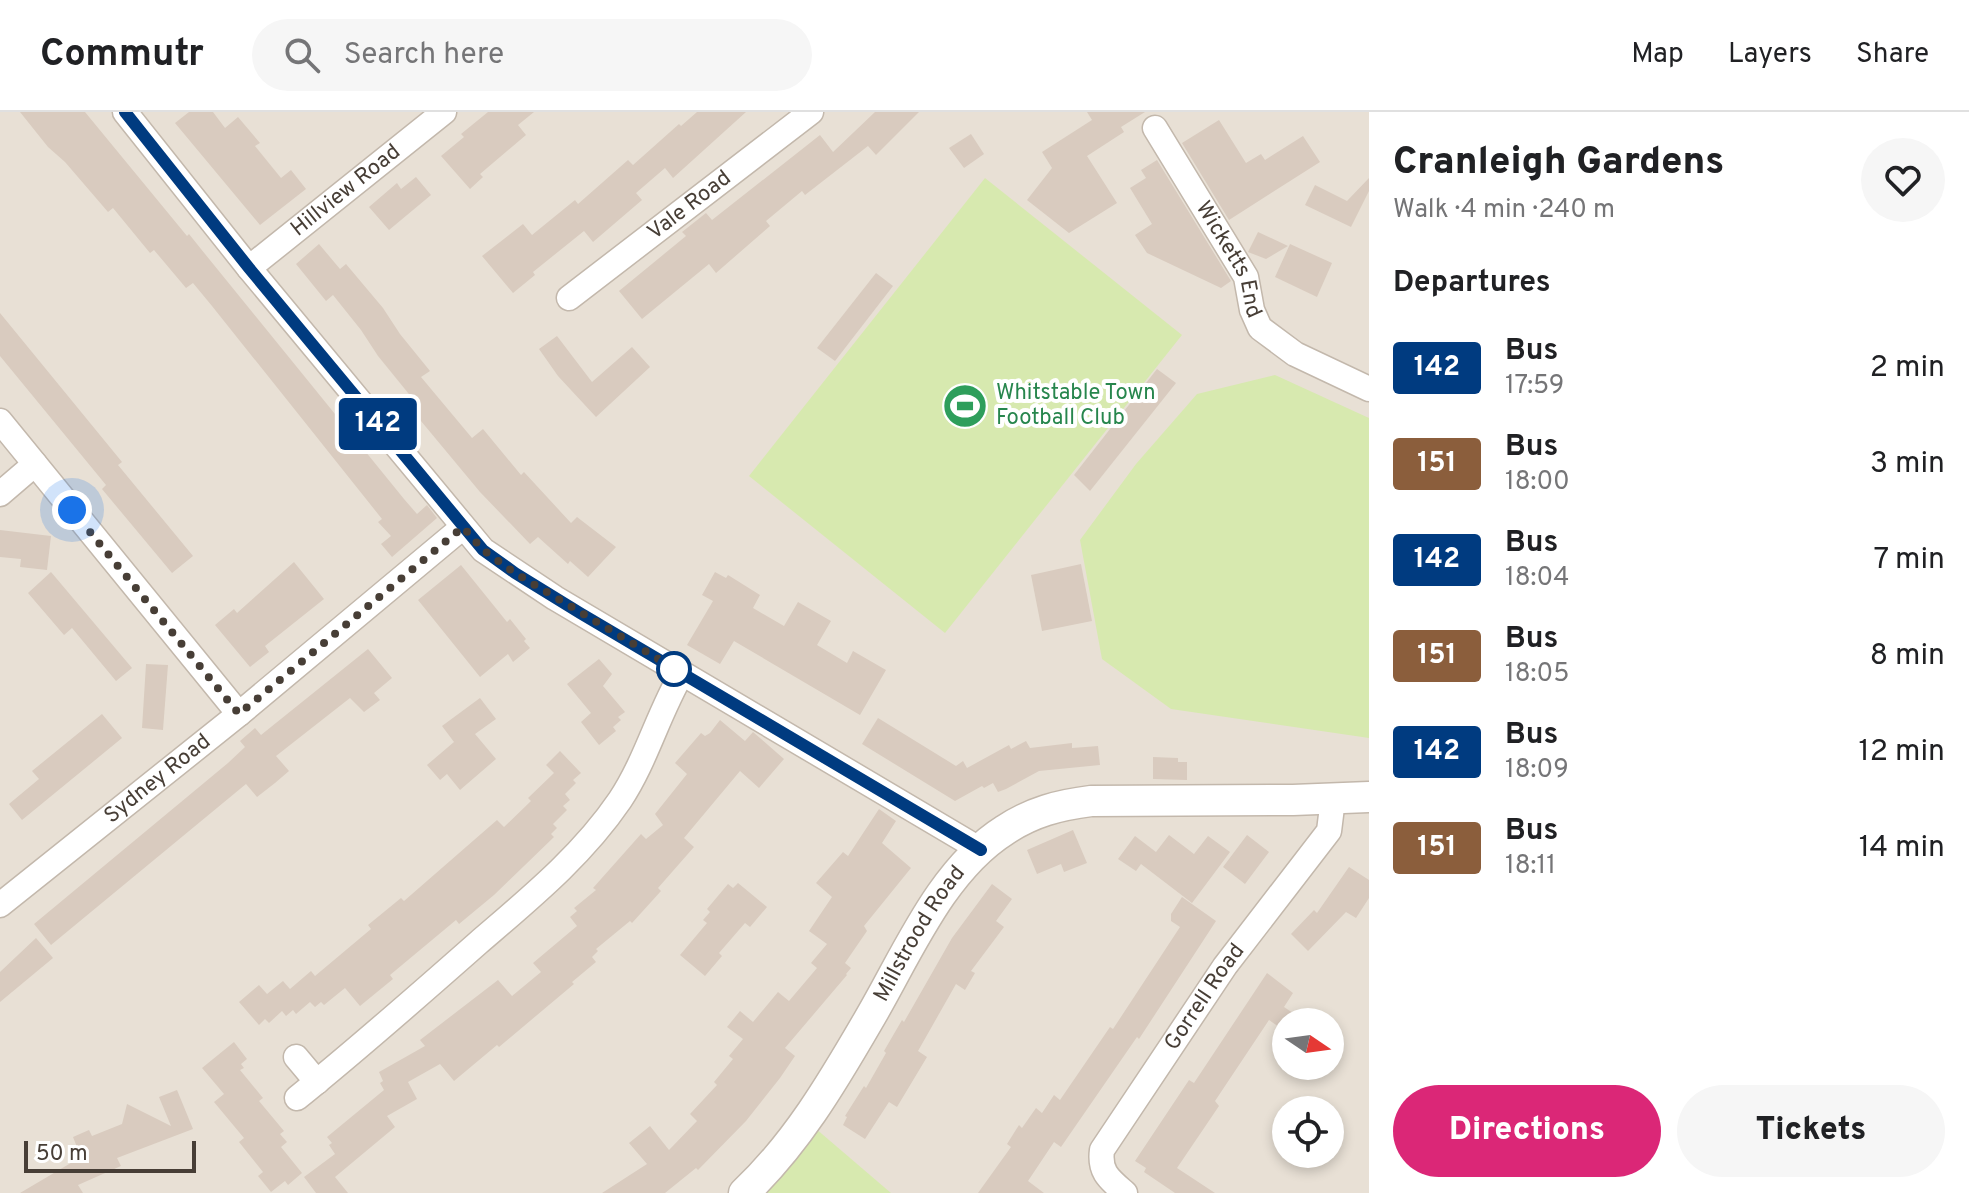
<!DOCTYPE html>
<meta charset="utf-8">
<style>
:root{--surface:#fff;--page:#f6f6f6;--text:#202124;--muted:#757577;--line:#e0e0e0;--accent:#db2777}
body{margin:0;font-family:Overpass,sans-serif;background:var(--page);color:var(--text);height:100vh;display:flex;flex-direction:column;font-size:30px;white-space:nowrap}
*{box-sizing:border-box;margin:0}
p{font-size:26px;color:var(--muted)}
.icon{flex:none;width:44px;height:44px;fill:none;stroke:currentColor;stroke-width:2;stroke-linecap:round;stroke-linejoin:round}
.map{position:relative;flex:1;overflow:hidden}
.sheet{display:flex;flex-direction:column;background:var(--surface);width:600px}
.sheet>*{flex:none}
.badge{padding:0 16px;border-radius:6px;font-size:28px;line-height:52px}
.needle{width:52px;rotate:103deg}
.buttons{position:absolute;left:1272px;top:896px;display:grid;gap:16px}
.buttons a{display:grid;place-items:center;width:72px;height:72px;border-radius:50%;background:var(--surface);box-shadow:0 4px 12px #0003;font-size:40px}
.scale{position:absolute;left:24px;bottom:20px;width:172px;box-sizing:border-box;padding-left:8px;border:4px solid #473e36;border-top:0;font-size:22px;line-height:28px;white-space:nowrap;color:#473e36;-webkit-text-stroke:6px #fff;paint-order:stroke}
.you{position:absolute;width:40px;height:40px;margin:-20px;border:6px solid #fff;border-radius:50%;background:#1a73e8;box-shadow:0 0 0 12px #1a73e833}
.map>.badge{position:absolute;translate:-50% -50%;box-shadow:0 0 0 4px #fff}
h2{padding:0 24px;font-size:30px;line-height:72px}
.round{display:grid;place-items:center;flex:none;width:84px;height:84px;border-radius:42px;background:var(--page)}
.overview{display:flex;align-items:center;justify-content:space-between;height:136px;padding:0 24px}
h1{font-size:38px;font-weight:800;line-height:60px}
.action{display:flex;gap:16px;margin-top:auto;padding:16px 24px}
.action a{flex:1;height:92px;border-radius:48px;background:var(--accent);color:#fff;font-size:32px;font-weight:800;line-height:92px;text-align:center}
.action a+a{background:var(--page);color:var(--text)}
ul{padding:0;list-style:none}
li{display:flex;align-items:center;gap:24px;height:96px;padding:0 24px}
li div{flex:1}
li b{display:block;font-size:30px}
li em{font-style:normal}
li .badge{min-width:88px;font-weight:700;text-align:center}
header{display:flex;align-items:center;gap:48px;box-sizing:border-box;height:112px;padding:0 40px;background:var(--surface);border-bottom:2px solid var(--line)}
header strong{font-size:38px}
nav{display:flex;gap:44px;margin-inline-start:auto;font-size:28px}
.search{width:560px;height:72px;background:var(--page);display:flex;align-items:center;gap:20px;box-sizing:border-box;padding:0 28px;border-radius:44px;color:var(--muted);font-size:30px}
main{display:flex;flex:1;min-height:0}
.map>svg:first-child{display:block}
</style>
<header>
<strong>Commutr</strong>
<div class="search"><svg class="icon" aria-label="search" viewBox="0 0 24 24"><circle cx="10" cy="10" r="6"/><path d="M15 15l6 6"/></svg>Search here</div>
<nav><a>Map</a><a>Layers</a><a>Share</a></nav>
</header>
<main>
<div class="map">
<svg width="1369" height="1081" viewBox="0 0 1369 1081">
<rect width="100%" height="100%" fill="#f4eee7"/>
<path fill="#e8e0d5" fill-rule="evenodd" d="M0,0H1369V1081H0ZM1286,910H1330V954H1286ZM1286,998H1330V1042H1286Z"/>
<g fill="#d7e9af">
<path d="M985,66L1182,223L945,521L749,364Z"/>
<path d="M1275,263L1369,306V626L1171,597L1102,547L1080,428L1136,352L1197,282Z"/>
<path d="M815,1016L891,1081H759Z"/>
</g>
<g fill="#d9cbbf">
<path d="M20,0H85L187,124L189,122L201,137L404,387L417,402L427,393L437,406L392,445L381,432L391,424L378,410L382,407L212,194L193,171L186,176L154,138L150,141L113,96L108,100L65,50L48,35Z"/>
<path d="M189,0H213L225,16L238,5L260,31L255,34L281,66L291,58L306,77L260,113L175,11Z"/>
<path d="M488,0H534L518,13L526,23L480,62L483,65L470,77L441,44L464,25L461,22Z"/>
<path d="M697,0H746L673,66L665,56L636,81L642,88L593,130L584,119L533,160L535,163L513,181L482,144L523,112L532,123L575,88L578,92L628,48L633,53L679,12L681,14Z"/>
<path d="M875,0H919L876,43L868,34L805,83L802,79L766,109L770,114L716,161L709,152L642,207L619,179L686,124L682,120L706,101L712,108L820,23L833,40Z"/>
<path d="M1087,0H1145L1121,15L1124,20L1087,44L1117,91L1069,121L1027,88L1052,56L1042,40L1092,8Z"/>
<path d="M1219,8L1246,51L1261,42L1265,48L1303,24L1320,50L1229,108L1182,31Z"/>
<path d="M971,22L984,42L964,56L949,36Z"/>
<path d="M1157,48L1231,169L1221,176L1147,141L1135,123L1152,112L1130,76L1146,66L1141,58Z"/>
<path d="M416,65L431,83L389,118L369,95L397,71L401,77Z"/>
<path d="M1369,66V79L1351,115L1305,93L1315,73L1347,89Z"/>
<path d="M1258,120L1288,134L1266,147L1248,140Z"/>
<path d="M319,132L340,157L346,152L383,196L400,222L430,259L421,265L472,326L483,317L521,363L524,360L571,411L577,405L616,435L588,465L570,449L568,452L538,425L530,432L480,380L411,297L417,292L378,244L361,218L333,183L326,189L296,152Z"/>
<path d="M1290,132L1332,151L1317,185L1275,165Z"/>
<path d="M876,161L893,174L835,249L817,236Z"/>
<path d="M0,201L122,350L118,353L193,444L172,461L102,377L106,373L0,244Z"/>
<path d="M557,224L592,270L632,235L650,255L596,305L558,264L539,237Z"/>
<path d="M1157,257L1176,271L1090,379L1074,363Z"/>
<path d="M0,418L51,424L47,458L20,455L21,447L0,445Z"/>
<path d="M294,450L324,487L265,534L269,540L250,555L215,513L234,497L237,501Z"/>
<path d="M1081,452L1092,509L1042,519L1031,463Z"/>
<path d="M461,453L507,510L510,507L526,527L524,529L530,536L513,550L508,542L480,565L418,488Z"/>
<path d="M51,460L132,556L116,569L72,516L64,523L28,481Z"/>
<path d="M715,460L726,466L728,463L760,483L753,496L784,514L798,490L831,509L817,533L847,551L853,539L886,558L860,603L734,529L720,552L687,533L713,489L702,483Z"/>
<path d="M368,537L392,566L374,581L380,588L364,600L350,586L276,644L289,659L275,671L257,685L246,672L51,833L34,812L228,651L245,635L240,629L255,616L261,623Z"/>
<path d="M599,547L612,562L603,574L625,600L618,605L621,608L613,615L616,619L599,633L581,610L591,601L567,572Z"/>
<path d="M146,552L168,553L163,618L142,616Z"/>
<path d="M480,586L496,607L475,622L496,647L460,678L447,662L440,668L427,653L454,630L442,614Z"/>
<path d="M102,602L122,626L22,708L9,692L39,667L32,659Z"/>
<path d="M878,606L956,654L963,649L967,656L1009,633L1011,637L1026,629L1030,636L1072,631V636L1098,634L1100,653L1039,659L1006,677L998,680L993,671L984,676L982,674L955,689L862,632Z"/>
<path d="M720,608L745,629L753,620L784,647L759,676L740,659L684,726L694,735L658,776L661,779L632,811L630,809L596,837L598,839L592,845L596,850L572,870L574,872L499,935L497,933L454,969L440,952L408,970L417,987L387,1004L395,1015L335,1065L348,1081H316L304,1065L335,1042L329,1033L332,1031L327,1025L384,978L380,971L383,969L379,960L425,934L420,928L498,868L512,884L541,860L533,851L577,814L570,805L577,799L574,796L596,778L593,776L641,722L646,727L663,713L655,702L687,662L675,651L701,621L705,624L710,621Z"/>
<path d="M560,639L581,661L573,668L576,671L565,682L570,688L563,694L567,698L553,712L557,716L551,722L554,725L494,783L459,812L456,808L390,863L393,867L360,894L345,876L324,893L321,890L315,895L310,890L296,902L293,898L286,904L282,899L269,911L265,907L259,913L239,890L259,873L267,882L283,869L290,877L311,859L315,864L371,817L368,813L401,786L404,789L497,708L504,715L531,689L528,686L554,661L546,653Z"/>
<path d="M1153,645L1178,646V650H1187V668L1153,667Z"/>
<path d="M879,697L896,709L882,731L911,756L864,814L867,819L845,851L851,856L846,862L847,863L785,936L795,944L780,966L746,1009L698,1058L696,1056L665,1081H602L647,1052L629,1031L650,1014L669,1038L697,1009L690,1002L717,973L714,970L733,947L729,944L743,927L727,915L740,899L753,910L778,880L789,889L817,856L811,851L827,832L809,819L832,785L816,771L843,740L848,744Z"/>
<path d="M1073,718L1087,751L1064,760L1061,752L1037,762L1027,738Z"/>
<path d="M1169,723L1194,742L1208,724L1230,740L1192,791L1141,752L1136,759L1118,747L1135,724L1156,740Z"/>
<path d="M1247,723L1269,740L1245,772L1223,755Z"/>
<path d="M1349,755L1369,768V786L1356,806L1346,800L1308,839L1291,822L1314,798L1317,801Z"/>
<path d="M738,771L767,795L750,815L745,811L719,841L722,844L705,864L680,843L707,811L703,808L710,800L707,797L728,772L733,776Z"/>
<path d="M992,772L1012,787L996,809L1004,815L971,859L975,861L965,878L956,872L918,939L927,945L897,995L889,990L865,1027L843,1013L847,1005L845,1004L864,974L866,976L886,941L884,939L902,908L904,910L952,826Z"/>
<path d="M1182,785L1216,809L1139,927L1137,925L1061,1035L1054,1030L1028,1069L1044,1081H978L1011,1035L1007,1032L1019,1013L1022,1016L1036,996L1042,1001L1054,983L1060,988L1110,915L1113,917L1180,815L1171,809V802Z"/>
<path d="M36,826L53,846L0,890V860Z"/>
<path d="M1267,861L1293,881L1284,895L1296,903L1291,910H1286L1285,919L1269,908L1215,989L1219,994L1177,1056L1215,1081H1175L1144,1060L1146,1056L1135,1049L1189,968L1194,971Z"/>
<path d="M234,930L247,947L241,952L244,956L240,958L263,986L259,989L284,1019L280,1022L287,1030L281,1035L302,1061L288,1073L285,1069L271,1080L258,1064L263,1060L239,1030L244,1026L214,990L224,982L202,956Z"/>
<path d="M177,978L193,1017L117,1046L121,1054L78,1073L83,1081H20L81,1045L73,1025L89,1018L92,1024L122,1012L127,992L171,1014L159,985Z"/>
</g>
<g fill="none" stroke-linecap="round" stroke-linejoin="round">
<g stroke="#c3b8ac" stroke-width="27">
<g id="minor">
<path d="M125,0L249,156L483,438L555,486L981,738"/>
<path id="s1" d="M1155,16L1246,165L1252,198L1260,216L1295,242L1369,277"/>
<path id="s2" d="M249,156L444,0"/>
<path id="s3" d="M569,186L811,0"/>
<path d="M0,309L239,602"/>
<path d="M0,382L35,352"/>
<path id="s4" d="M0,793L239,602L463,415"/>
<path d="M296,945L317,970"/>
<path d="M297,986C359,936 418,884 478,831C529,787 582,744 620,688C646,649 658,602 682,561"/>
<path id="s5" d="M1125,1081C1109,1067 1099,1060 1102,1038L1225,854L1329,719L1333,687"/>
</g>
</g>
<g stroke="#c3b8ac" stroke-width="33">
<g id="tertiary">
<path id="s6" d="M744,1081C796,1032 832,971 868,909C906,845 940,759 1005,718C1032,700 1059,693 1091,689L1293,688L1369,685"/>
</g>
</g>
<use href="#minor" stroke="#fff" stroke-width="24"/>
<use href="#tertiary" stroke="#fff" stroke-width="30"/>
</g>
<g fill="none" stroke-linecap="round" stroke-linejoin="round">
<g stroke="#fff" stroke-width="18">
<path id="line" d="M125,0L249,156L483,438L515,461L580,501L981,738"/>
</g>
<use href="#line" stroke="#003b80" stroke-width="12"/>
<path stroke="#473e36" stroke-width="8" stroke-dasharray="0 14.4" d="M72,398L239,602L463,415L483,438L515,461L682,561L674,557"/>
</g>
<defs>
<g id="stadium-disc" transform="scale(2.3)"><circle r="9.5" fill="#2e9e5b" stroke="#fff"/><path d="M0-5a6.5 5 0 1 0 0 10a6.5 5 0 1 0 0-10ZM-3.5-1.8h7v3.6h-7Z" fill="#fff"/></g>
</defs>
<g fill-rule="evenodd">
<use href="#stadium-disc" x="965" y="294"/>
</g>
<circle fill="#fff" stroke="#003b80" stroke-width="4" cx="674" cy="557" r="16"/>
<g text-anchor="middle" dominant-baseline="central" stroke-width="8" stroke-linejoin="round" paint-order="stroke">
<g font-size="22" fill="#473e36" stroke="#fff">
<text stroke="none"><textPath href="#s2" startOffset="124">Hillview Road</textPath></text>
<text stroke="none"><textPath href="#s3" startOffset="152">Vale Road</textPath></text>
<text stroke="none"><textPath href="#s1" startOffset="152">Wicketts End</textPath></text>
<text stroke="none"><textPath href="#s4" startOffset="202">Sydney Road</textPath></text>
<text stroke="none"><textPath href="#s6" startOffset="314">Millstrood Road</textPath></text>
<text stroke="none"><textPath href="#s5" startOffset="236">Gorrell Road</textPath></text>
</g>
<g font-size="22" fill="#27864d" stroke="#fff" text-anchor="start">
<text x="996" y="281">Whitstable Town<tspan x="996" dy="25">Football Club</tspan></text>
</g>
</g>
</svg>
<div class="buttons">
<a><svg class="needle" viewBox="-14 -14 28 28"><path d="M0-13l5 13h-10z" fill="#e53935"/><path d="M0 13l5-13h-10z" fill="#757577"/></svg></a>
<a><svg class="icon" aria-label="locate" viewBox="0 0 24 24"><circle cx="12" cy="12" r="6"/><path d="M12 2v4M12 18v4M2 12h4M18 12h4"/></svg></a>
</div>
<div class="scale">50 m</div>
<div class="you" style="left:72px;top:398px"></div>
<b class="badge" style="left:378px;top:312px;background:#003b80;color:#fff">142</b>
</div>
<section class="sheet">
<div class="overview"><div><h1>Cranleigh Gardens</h1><p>Walk · 4 min · 240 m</p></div><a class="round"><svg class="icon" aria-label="heart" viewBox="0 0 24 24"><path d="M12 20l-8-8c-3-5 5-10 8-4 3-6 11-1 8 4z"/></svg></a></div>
<h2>Departures</h2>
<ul>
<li><span class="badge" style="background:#003b80;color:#fff">142</span><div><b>Bus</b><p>17:59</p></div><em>2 min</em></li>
<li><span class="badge" style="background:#8b5e3c;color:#fff">151</span><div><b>Bus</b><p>18:00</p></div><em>3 min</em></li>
<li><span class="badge" style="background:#003b80;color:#fff">142</span><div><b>Bus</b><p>18:04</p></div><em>7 min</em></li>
<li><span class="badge" style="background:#8b5e3c;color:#fff">151</span><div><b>Bus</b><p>18:05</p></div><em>8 min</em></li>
<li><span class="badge" style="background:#003b80;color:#fff">142</span><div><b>Bus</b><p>18:09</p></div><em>12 min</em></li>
<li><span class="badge" style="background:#8b5e3c;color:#fff">151</span><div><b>Bus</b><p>18:11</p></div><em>14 min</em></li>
</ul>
<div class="action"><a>Directions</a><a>Tickets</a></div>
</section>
</main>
